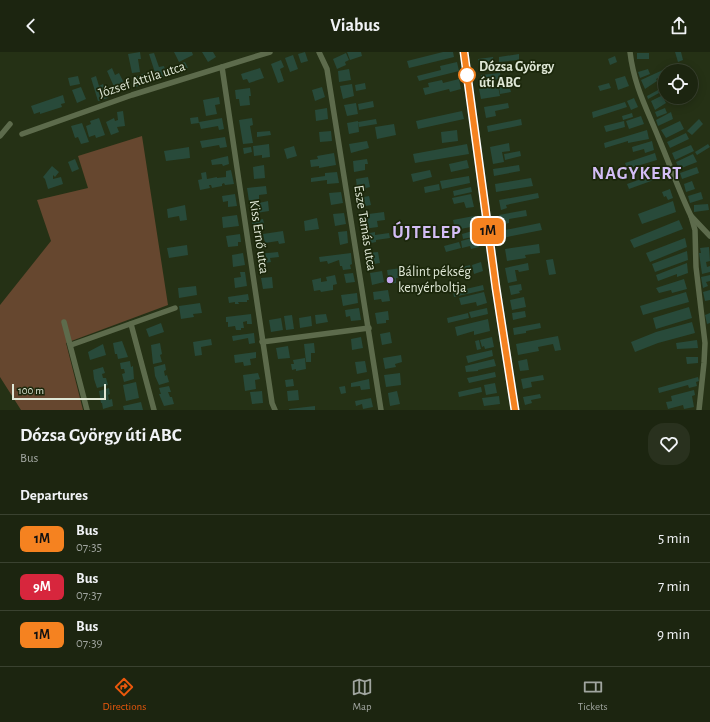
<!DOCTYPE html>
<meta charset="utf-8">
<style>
:root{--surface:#1c2510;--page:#29311e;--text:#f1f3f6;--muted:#a0a59f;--line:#3a4230;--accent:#ea580c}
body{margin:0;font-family:"Alegreya Sans",sans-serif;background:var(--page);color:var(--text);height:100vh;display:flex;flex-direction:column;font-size:15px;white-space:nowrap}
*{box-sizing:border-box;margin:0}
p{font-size:13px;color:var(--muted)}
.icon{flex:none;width:22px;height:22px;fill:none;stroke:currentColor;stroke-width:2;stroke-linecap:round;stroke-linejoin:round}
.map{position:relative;height:358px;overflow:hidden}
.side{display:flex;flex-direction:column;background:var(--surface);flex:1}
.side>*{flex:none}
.badge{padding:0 8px;border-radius:6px;font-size:14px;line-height:26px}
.buttons{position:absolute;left:658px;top:12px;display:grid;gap:8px}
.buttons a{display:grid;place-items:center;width:40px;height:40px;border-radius:50%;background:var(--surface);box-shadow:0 2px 10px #0003,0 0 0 1px var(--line);font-size:20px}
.scale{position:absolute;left:12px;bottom:10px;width:94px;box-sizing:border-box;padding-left:4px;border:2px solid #dfe7d6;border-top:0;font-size:11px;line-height:14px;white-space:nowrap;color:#dfe7d6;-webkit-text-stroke:3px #1b270b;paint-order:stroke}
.map>.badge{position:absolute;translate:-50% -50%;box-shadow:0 0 0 2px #fff}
h2{padding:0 20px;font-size:15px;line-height:36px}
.round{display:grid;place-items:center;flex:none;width:42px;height:42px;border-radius:16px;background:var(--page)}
.headline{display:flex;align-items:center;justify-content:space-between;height:68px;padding:0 20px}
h1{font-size:19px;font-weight:700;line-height:30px}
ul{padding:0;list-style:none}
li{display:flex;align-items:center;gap:12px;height:48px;padding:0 20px;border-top:1px solid var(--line)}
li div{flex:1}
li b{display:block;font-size:15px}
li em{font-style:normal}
li .badge{min-width:44px;font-weight:700;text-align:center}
header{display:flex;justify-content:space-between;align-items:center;height:52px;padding:0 20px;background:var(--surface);font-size:18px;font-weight:700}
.tabs{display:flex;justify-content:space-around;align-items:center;height:56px;border-top:1px solid var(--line);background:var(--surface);font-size:11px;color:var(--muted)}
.tabs a{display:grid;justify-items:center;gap:2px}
.tabs .selected{color:var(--accent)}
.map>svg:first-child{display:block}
</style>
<header><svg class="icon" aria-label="back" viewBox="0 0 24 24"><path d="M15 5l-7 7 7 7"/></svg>Viabus<svg class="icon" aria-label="share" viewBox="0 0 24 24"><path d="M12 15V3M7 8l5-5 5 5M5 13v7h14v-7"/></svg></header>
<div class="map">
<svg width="710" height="358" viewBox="0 0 710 358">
<rect width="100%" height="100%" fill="#253115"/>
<path fill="#66472f" d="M142,84L168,253L66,291L83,358H21L0,325V253L51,189L37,148L88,136L78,104Z"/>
<g fill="#284a3a">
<path d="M140,0L141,7H138L140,20L132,21L128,2Z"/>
<path d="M174,0H192L193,3L179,10Z"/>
<path d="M202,0H213L216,5L208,10Z"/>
<path d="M305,0L308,9L301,11L298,2Z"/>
<path d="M347,0H361L362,4L350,8Z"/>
<path d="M443,0H453L454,5L409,16L407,9Z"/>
<path d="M675,0H681L683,8L678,10Z"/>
<path d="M154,1L159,15L164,14L167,24L157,27L149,2Z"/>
<path d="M346,1L349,8L345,10L346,13L337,17L333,7Z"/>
<rect x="637" y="1" width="12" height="6"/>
<path d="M519,2V8L499,10V5Z"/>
<path d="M293,3L298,17L290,20L285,6Z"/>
<path d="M615,4L617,10L610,13L608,7Z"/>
<path d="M493,5L494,12H487V15L479,16L478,7Z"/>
<path d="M281,8L284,15L280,17L284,29L278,31L271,12Z"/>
<path d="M185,10L188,16L182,18L179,12Z"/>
<path d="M457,10L459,19L419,29L417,24L441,18L440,14Z"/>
<path d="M112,16L115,23L119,21L125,33L115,37L107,19Z"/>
<path d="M260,16L264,26L249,31L247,27L243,28L241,22Z"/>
<path d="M349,17L351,28L339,30L338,19Z"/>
<path d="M648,17L650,22L640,26L638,20Z"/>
<path d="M665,17L666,19L665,23L656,27L657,29L645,37L641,28Z"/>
<path d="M145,21L148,30L136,35L133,26Z"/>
<path d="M500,21L501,27L482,29L481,23Z"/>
<path d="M78,24L80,32L70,34L68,26Z"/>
<path d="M96,24L99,34L103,32L105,37L107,36L109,42L107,43L108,46L98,49L91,26Z"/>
<path d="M625,24L629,34L618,38L615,27Z"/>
<path d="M459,27L461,37L450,40L449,37L425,43L423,36L429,35L428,31L442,28L443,31Z"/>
<path d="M365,31L366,37L356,39L355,33Z"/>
<path d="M609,31L611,36L600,39L598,34Z"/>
<path d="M352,32L354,44L343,47L340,34Z"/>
<path d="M509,33L511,40L500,42L499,35Z"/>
<path d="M498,34L500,44L481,47L479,37Z"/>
<path d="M81,35L86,47L77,51L72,38Z"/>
<path d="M322,35L325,45L315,49L312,38Z"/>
<path d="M250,36L251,44H249L250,53L240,54L239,47H236L235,38Z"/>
<path d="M658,38L659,41L648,47L647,44Z"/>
<path d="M665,42V45H669L664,47L666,51L655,58L651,49Z"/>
<path d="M63,43L65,51L61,52L62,55L40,62V60L34,62L31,54Z"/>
<path d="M219,45L220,52L215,53L217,62L206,64L203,48Z"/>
<path d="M634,46L638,55L631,58L627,49Z"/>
<path d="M373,49L374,55L359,58L358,52Z"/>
<path d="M625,50L627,55L593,66L592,60Z"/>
<path d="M356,51L358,62L347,64L344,53Z"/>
<path d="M508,51L509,56L495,59L496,64L486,66L484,55Z"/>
<path d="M327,56L328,67L316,69L315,58Z"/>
<path d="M665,56L667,61L657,65L655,60Z"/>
<path d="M123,59L125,74L117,75L119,80L111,83L106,70L114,66L115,69L118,68L117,60Z"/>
<path d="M462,59L464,67L418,77L416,69Z"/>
<path d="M671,60L673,67L658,74L656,68Z"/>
<path d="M632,61L633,65L623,68L622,64Z"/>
<path d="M641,64L644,72L629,77L626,69Z"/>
<path d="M198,65L199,71L191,72L190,66Z"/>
<path d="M99,66L105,83L96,86L95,83L89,85L86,74L91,72L90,69Z"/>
<path d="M222,66L224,77L219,78L218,74L201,77L199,70Z"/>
<path d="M252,66L253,73L250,74L253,91L243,92L239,68Z"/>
<path d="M376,67L377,72L359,75L358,70Z"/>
<path d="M521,67L522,73L488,80L487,74Z"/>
<path d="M699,67L703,72L692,83L687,79Z"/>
<path d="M358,69L359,80L349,82L347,71Z"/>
<path d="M624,69L625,75L606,80L604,74Z"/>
<path d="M680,69L684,77L666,86L661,78Z"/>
<path d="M82,71L89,90L81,92L78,85L75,86L71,74Z"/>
<path d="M394,72L396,83L377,87L375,75Z"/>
<path d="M457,78L458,89L442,91L441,80Z"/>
<path d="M647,78L649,87L628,91V89L605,96L604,91Z"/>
<path d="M270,79L271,83L257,85V80Z"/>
<path d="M331,79L332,89L320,90L319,80Z"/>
<path d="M686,81L689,87L670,96L667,90Z"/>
<path d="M225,85L227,95L220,96L219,93L202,96L200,89Z"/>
<path d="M367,89L369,96L351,101L349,92Z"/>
<path d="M652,89L654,98L645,101L644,97L633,100L632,95Z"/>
<path d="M509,91L510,99L502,100L504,110L493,112L490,95Z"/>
<path d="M269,92L270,105L262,106V103L254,104L253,94Z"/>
<path d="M467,92L469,102L415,111L413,102Z"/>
<path d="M708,92L710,95L697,103L695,100Z"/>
<path d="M691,93L694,99L675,108L672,101Z"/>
<path d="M294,94L297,104L287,107L284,97Z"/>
<path d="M189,95L190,106L166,109L164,99Z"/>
<path d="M251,95L252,100L244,102L243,96Z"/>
<path d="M520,99L521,104L505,108L504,102Z"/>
<path d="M334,101L336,113L319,116V114L311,115L310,108L318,107L317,104Z"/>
<path d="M655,101L657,108L627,117L625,111Z"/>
<path d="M693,102L697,110L679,117L676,110Z"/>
<path d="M228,104L229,112L223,114L222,112L212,113L211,108Z"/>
<path d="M75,107L79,117L72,120L68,110Z"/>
<path d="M367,107L368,112H365V118L354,120L353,109Z"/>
<path d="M467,108L469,116L451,120L449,112Z"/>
<path d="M264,113L265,126L254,127L253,115Z"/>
<path d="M519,113L520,119L494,124L493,117Z"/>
<path d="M52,114L59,120L55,125L53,123V127L61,125L63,132L48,137L45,127L43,125Z"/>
<path d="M697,115L699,121L682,127L680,121Z"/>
<path d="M231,118L234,132L225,133L224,131L222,132V134L212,136L211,133H209L210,136L200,138L198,128L202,127L201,121L206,120L207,127L217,125V126L226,125V119Z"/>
<path d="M430,118L432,125L413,130L411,122Z"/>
<path d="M337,120L339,131L327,132V128L311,130V126L325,124V121Z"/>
<path d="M661,120L662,125L629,137L627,132Z"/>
<path d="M469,124L470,131L442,137L440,129Z"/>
<path d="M368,125L370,135L366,136V138H360V137H357L356,127Z"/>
<path d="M531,126L533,134L496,140L495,132Z"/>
<path d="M692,129L695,137L686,140L684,132Z"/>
<path d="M439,132L440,138L425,141L424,135Z"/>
<path d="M266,134L267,142L259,143V148L249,149L247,136Z"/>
<path d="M471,135L472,140L454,144L453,139Z"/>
<path d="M670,137L673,146L668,148L666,144L664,145L662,140Z"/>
<path d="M341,140L343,151L331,153L329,141Z"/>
<path d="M701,140L703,147L690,151L688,144Z"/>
<path d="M538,141L539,146L506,153L507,156L501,158L499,148Z"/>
<path d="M235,142L237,154L228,155V149L223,150L222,144Z"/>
<path d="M471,142L474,155L466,156L464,150L454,152L452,146Z"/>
<path d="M369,144L371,153L361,155L359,146Z"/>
<path d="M268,149L269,159L256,161L254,152Z"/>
<path d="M673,149L676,160L642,172L638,162Z"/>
<path d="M708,152L709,158L694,160V153Z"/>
<path d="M185,153L187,168L180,169L179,164L168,166L167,157Z"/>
<path d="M526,158L527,164L509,167V171L501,173L499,163Z"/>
<path d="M384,160L385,168L377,169L378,175L363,177L361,163Z"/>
<path d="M344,161L346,172L335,174L333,162Z"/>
<path d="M237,163L239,174L223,176L222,165Z"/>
<path d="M474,164L476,174L455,178L453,168Z"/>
<path d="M317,166L319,177L305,179L304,169Z"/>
<path d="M263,167L265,177L253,179L252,169Z"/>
<path d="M679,168L683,177L634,196L630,188Z"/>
<path d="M540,171L542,178L502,186L500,179Z"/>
<path d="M476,178L477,184L463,187L462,182Z"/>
<path d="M283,179L285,191L279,192L278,189L265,191L263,182Z"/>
<path d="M347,179L348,191L340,193L338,180Z"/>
<path d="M375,180V183L389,181L390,186L376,188V190L366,192L365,182Z"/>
<path d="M240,182L241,190H238V194L228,195L226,184Z"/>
<path d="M476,185L479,195L471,197L470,194L462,196L461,189Z"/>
<path d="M685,186L687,195L650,210L646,201Z"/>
<path d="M459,190L461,196L446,200L444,194Z"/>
<path d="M539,192L540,201L525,203L526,206L507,209L505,197Z"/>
<path d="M187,193L188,203L169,206L167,196Z"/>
<path d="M709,195L710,209L706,210L707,215L710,214V220L702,222L699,201H701L700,196Z"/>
<path d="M687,199L688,208L655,220L652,212Z"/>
<path d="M278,200L279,205L270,206L271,210L259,212L258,202Z"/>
<path d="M378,200L380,211L368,213L367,201Z"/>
<path d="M243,201L245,213L233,215L232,203Z"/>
<path d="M351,201L352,212L350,213L351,217L343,218L342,214H340L339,208L328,212L327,209L320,210L319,205Z"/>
<path d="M553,207L556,222L549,223L546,208Z"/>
<path d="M481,210L483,219L474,222L472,213Z"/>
<path d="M528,211L529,218L519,220L518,218H515L517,229L508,231L505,216Z"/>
<path d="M687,211L688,221L677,225V222L658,229L656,223Z"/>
<path d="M470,213L471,218L451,223L450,218Z"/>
<path d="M416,214L418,222L396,226V231L389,232L387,218Z"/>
<path d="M382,219L384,230L372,233L370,221Z"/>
<path d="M240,220H245L247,234L235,236L234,226L241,225Z"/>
<path d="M353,221L355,230L346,231L344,222Z"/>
<path d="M335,223L337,232L333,233V238L321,240L320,238L314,239L312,228L321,226V230L327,229L326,225Z"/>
<path d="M710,223V229L706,230L708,234L703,236L701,225Z"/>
<path d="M272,225L273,236L263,237L261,226Z"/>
<path d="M684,227L687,237L672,241L671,238L659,241L656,236Z"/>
<path d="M521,232L522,238L519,239L520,241L511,243L509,234Z"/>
<path d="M483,233L484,238L454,245L453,240Z"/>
<path d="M196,234L197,243L179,246L178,236Z"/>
<path d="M388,238L390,249L382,250L381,247L374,248L373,240Z"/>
<path d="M710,238V248L705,249L703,240Z"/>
<path d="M484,240L487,251L477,254L476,250L461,253L459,246Z"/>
<path d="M686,240L689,250L643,263L640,254Z"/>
<path d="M357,241L358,251L343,254L341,243Z"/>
<path d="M248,242L249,248H247V250H238L239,252H235V250L229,251L228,245Z"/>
<path d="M524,245L526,255L512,258L510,248Z"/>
<path d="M200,251L202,261L193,262L194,265L181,267L179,254Z"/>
<path d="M689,255L692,266L656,277L653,266Z"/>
<path d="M359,256L361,268L351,269L350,264L346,265L345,258Z"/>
<path d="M487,256L488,262L471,266L469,260Z"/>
<path d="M388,259L389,268H386V271L377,272L375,261Z"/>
<path d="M525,259L526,265L513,268L512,261Z"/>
<path d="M468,261L469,266L448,271L447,266Z"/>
<path d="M710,261V271L707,272L705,263Z"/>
<path d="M251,262L252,272H247V269L243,270L244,276H241V278H236L235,274L228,275V270H226V265Z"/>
<path d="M326,262L328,270L316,272L315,263Z"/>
<path d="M292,263L294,277L286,278L284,264Z"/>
<path d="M311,264L312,274L300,276L299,266Z"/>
<path d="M281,266L283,278L271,280L269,268Z"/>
<path d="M488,267L490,279L474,283V279L457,284L455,275Z"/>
<path d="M692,270L695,281L658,291L635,300L631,290L656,280Z"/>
<path d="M161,271L164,280L149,285L146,277Z"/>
<path d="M540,271L541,276L526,279V281L514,283L513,276Z"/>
<path d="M390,280L392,291L382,293L380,282Z"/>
<path d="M254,281L255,291L249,292L248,286L233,289L232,284Z"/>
<path d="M558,284L561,298L555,299L553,292L538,295L539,299L518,303L516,292Z"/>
<path d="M361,285L363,296L352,298L351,287Z"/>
<path d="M492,285L494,295L485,297L484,294L482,295L480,288Z"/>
<path d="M211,287L212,293L201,295L202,303L195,304L193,290Z"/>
<path d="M479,288L481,297L477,298L475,289Z"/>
<path d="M697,288L698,296L677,297L676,291Z"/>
<path d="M122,289L128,305L118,307L117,302H115L113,291Z"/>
<path d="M160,291L162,302L160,303L162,310L153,312L151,293Z"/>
<path d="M314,291L315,301H311V310H306L304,292Z"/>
<path d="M103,292L106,303L90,308L88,300Z"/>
<path d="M288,294L290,306L278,307L276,296Z"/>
<path d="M492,298L493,304L468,311L466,304Z"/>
<path d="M256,300V306L250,307L251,313L244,314L243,310L235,311L234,303Z"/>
<path d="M401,303L402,310L395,312L396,315L385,317L383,306Z"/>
<path d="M686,305H698V311L687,312Z"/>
<path d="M305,306L306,317L296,319V317L292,318L291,312H294L293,308Z"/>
<path d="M494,307L496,314L478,318V319L466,320L465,314Z"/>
<path d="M527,307L529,318L520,319L518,309Z"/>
<path d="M130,309L131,315L133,314L134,327L124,330L122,322L125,321L124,317H121L120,311Z"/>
<path d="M365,309L367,320L357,322L355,310Z"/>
<path d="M165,312L166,318L164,319L165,324L167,323L169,330L159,333L155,324L154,315Z"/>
<path d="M103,315L105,321L102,322L103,326H106L108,333L97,336L94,327L93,318Z"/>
<path d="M495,320L496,325L469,331L467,326Z"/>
<path d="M258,321L260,327L255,328L256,337L245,339L243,323Z"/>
<path d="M400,321L401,333L386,335L384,323Z"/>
<path d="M543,323L544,328L531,330L532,335L523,337L521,327Z"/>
<path d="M698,325L699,329L696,330L697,334L689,336L688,333L659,341L658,336Z"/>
<path d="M293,327L294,334L286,335L285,328Z"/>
<path d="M369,327L370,337L361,338L360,334L351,335V331Z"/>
<path d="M136,330L139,346L126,349L123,333Z"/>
<path d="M495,331L497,341L486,343L484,333Z"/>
<path d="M169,334L171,340H168L170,345H172L174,352L164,354L159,342H161L159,336Z"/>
<path d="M345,334L346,341L341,342L339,335Z"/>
<path d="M481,335L482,340L459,345L458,340Z"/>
<path d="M109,336L110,342L108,343L109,348L112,347L113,354L103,357L102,351H101L99,339Z"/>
<path d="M298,338L299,348L288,349L287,339Z"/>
<path d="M694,338L695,343L692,344L694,355L684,357L683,353L668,357L666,350L672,349L671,344Z"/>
<path d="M262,339L263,351L252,352L250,340Z"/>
<path d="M397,339L400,352L390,354L388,341Z"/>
<path d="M540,342L541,346L531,348L532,351L525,353L523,345Z"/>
<path d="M499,344L500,352L484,354L482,346Z"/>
<path d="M371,346L373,355L363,357L362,352L356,354L355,349Z"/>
<path d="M141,350L143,358H124L123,354Z"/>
<path d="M315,354V358H289V357Z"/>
</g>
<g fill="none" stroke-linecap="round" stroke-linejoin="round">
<g stroke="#5d6b4c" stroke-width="5.5">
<path d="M319,0L327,17L381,358"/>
<path d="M464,0L496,236L515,358"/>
<path d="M630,0C634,34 647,57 659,87C670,113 679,139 691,164L695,178L696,215L705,291L704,311L699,358"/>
<path d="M222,15L272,351L275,358"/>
<path d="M22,82L132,43L270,0"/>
<path d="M0,84L10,72"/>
<path d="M691,164L710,184"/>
<path d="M64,270L87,358"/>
<path d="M131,272L154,358"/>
<path d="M262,290L369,276"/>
<path d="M71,293L175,256"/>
</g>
</g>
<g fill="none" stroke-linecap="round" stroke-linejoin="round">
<g stroke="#fff" stroke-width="9">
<path id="line" d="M464,0L496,236L515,358"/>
</g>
<use href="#line" stroke="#f58220" stroke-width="6"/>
</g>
<circle fill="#fff" stroke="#f58220" stroke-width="2" cx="467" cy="23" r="8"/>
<circle fill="#c5a7f1" stroke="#1b270b" stroke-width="1.5" cx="390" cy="228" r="4"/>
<g text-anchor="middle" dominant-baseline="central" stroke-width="3.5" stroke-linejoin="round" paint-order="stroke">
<g font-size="14" font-weight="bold" fill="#dfe7d6" stroke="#1b270b" text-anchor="start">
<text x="479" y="15">Dózsa György<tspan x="479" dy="16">úti ABC</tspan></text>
</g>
<g font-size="14" fill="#dfe7d6" stroke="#1b270b">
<text transform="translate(142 28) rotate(-18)">József Attila utca</text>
<text transform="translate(365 176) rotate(81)">Esze Tamás utca</text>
<text transform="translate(259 185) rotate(82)">Kiss Ernő utca</text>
</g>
<g font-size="14" fill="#dfe7d6" stroke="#1b270b" text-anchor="start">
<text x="398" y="220">Bálint pékség<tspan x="398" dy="16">kenyérboltja</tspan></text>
</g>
<g font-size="18" font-weight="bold" letter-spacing="1" fill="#d3bdf5" stroke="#1b270b">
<text x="637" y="122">NAGYKERT</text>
<text x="427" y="181">ÚJTELEP</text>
</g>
</g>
</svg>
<div class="buttons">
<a><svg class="icon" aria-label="locate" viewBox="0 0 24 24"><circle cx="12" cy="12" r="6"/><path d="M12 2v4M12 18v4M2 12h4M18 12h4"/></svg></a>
</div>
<div class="scale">100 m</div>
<b class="badge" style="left:488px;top:179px;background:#f58220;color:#111">1M</b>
</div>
<section class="side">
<div class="headline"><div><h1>Dózsa György úti ABC</h1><p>Bus</p></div><a class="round"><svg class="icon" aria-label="heart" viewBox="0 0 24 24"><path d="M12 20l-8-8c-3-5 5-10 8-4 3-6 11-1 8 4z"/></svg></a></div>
<h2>Departures</h2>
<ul>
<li><span class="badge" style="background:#f58220;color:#111">1M</span><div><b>Bus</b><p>07:35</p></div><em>5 min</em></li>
<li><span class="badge" style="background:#d7263d;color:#fff">9M</span><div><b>Bus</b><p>07:37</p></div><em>7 min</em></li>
<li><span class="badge" style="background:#f58220;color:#111">1M</span><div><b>Bus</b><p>07:39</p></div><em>9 min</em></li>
</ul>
</section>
<nav class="tabs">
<a class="selected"><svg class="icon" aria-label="directions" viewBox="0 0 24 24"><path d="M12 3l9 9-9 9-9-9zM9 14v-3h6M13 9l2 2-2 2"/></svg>Directions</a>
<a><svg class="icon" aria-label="map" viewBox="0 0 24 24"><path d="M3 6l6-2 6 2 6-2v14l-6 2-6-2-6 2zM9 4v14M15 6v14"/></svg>Map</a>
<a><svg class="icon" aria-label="tickets" viewBox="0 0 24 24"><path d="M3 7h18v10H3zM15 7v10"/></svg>Tickets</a>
</nav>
